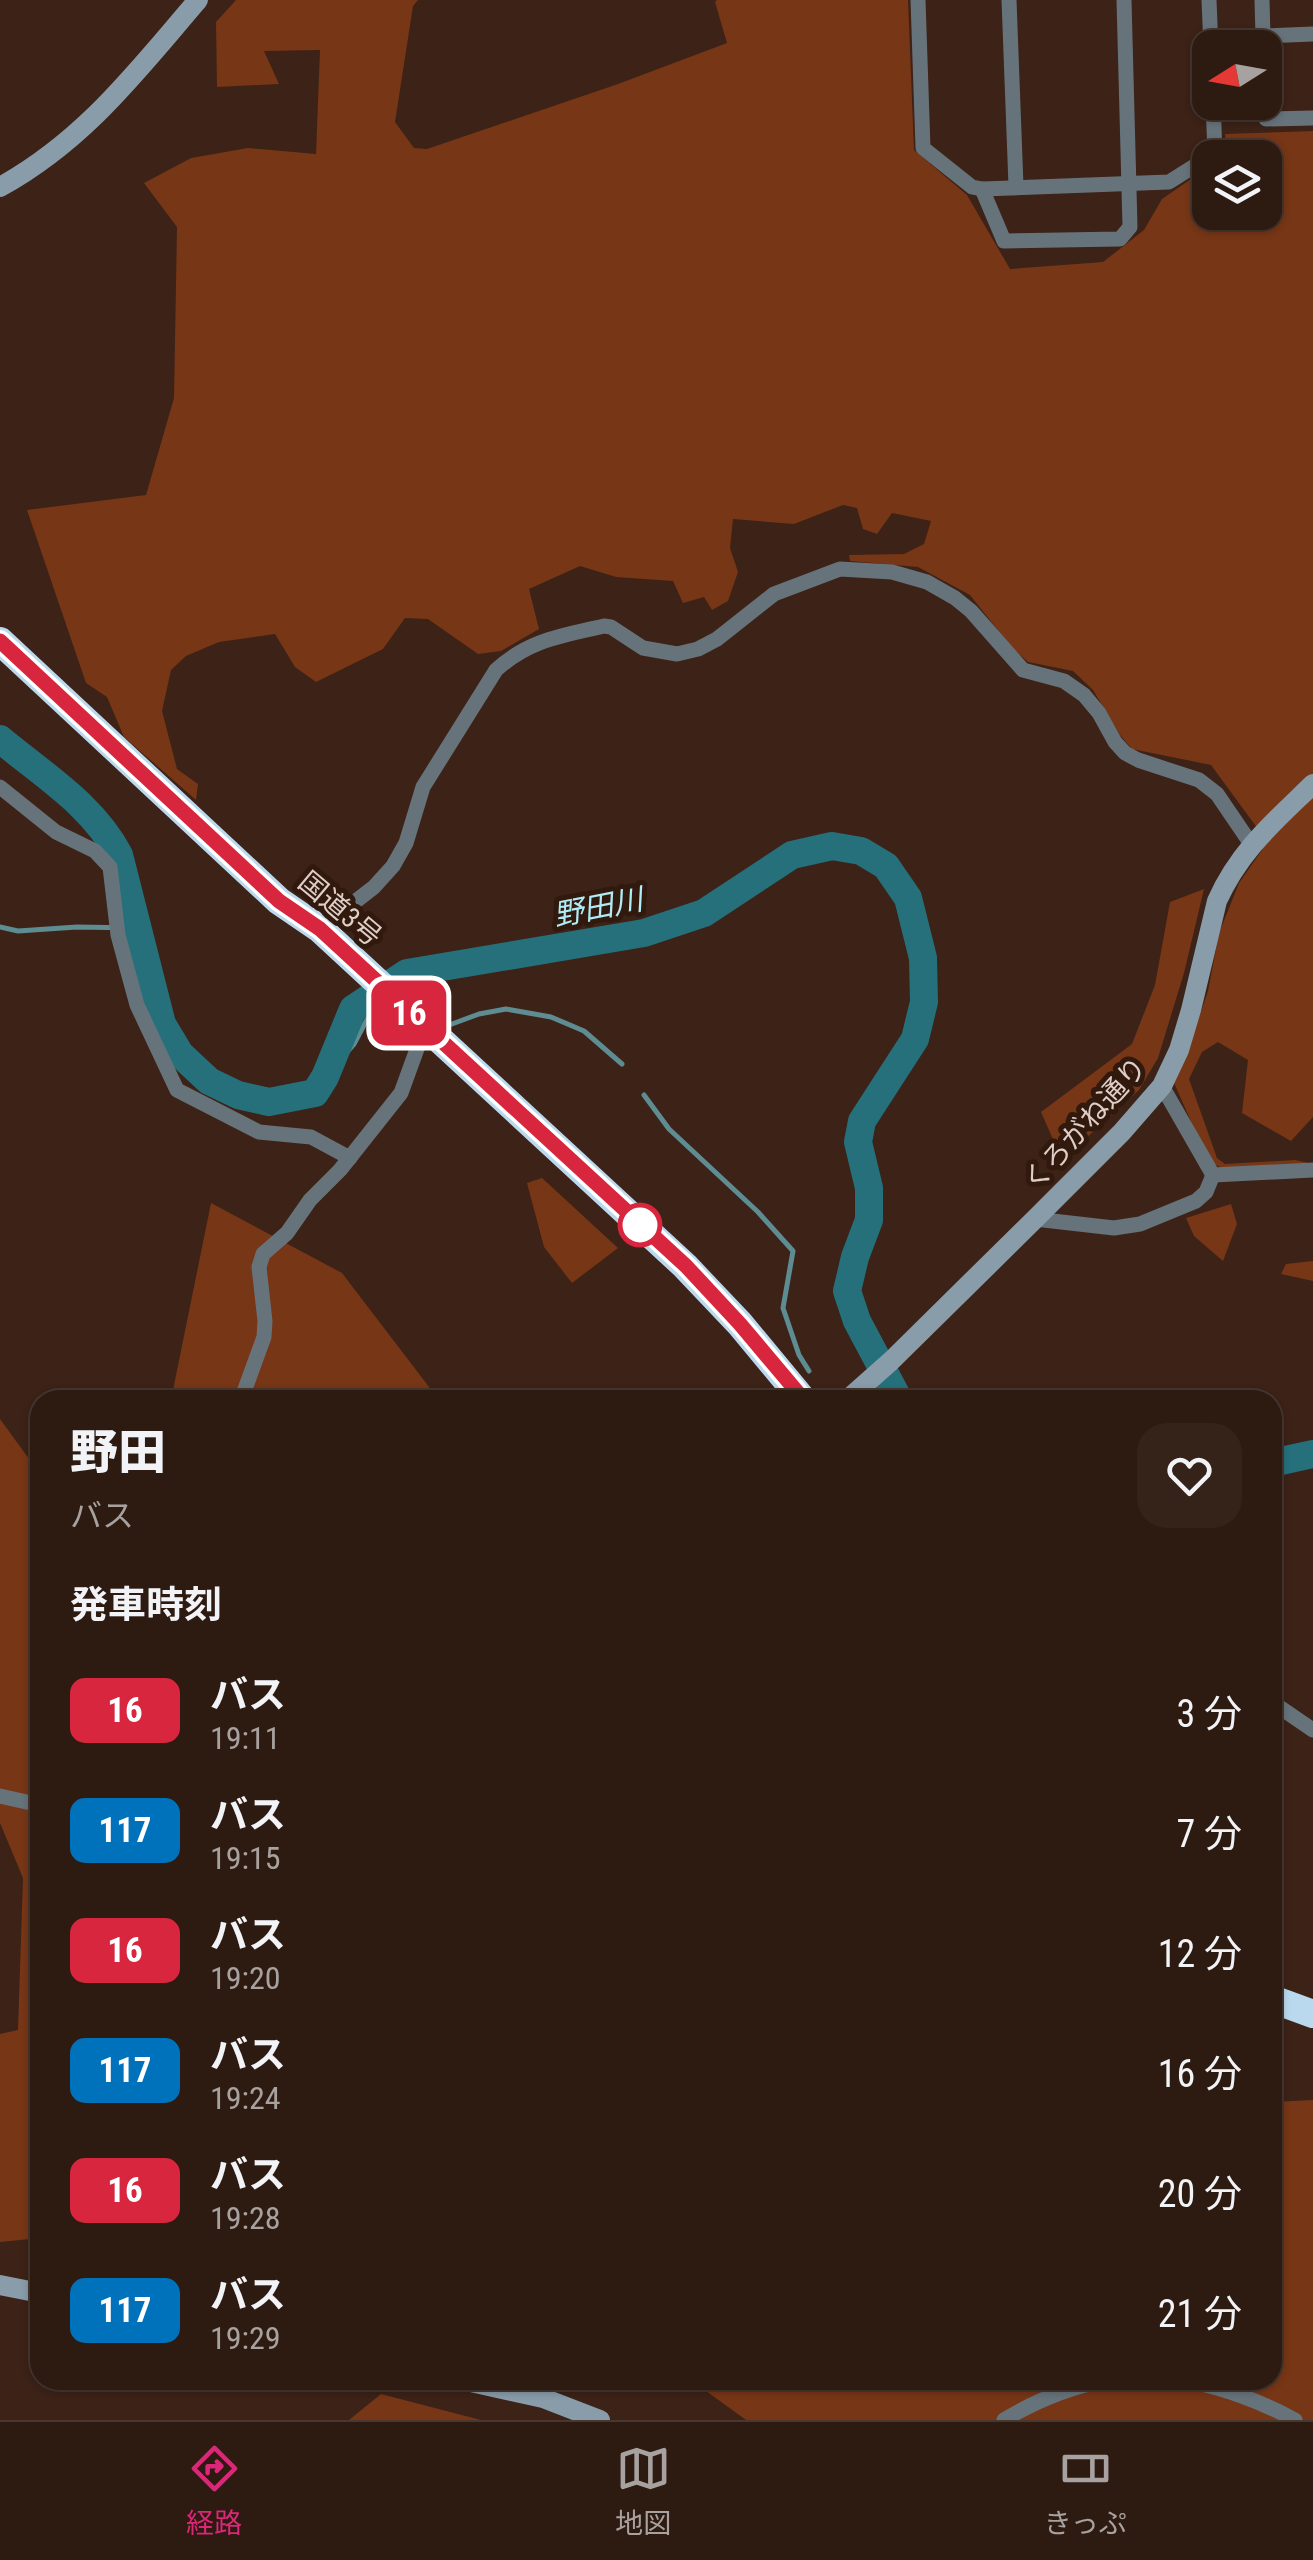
<!DOCTYPE html>
<html lang="ja">
<meta charset="utf-8">
<style>
:root{--surface:#2d1a11;--page:#35231a;--text:#f1f3f6;--muted:#a7a19f;--line:#483831;--accent:#db2777}
body{margin:0;font-family:"Roboto Condensed","Noto Sans JP",sans-serif;background:var(--page);color:var(--text);height:100vh;display:flex;flex-direction:column;font-size:38px;white-space:nowrap}
*{box-sizing:border-box;margin:0}
p{font-size:32px;color:var(--muted)}
.icon{flex:none;width:55px;height:55px;fill:none;stroke:currentColor;stroke-width:2;stroke-linecap:round;stroke-linejoin:round}
.map{position:relative;flex:1;overflow:hidden}
.details{position:absolute;left:30px;top:1390px;width:1252px;height:1000px;display:flex;flex-direction:column;background:var(--surface);border-radius:30px;box-shadow:0 2px 8px #0004,0 0 0 2px var(--line)}
.details>*{flex:none}
.badge{padding:0 20px;border-radius:15px;font-size:35px;line-height:65px}
.needle{width:65px;rotate:259deg}
.fabs{position:absolute;left:1192px;top:30px;display:grid;gap:20px}
.fabs a{display:grid;place-items:center;width:90px;height:90px;border-radius:20px;background:var(--surface);box-shadow:0 2px 8px #0004,0 0 0 2px var(--line);font-size:50px}
.map>.badge{position:absolute;translate:-50% -50%;box-shadow:0 0 0 5px #fff}
h2{padding:0 40px;font-size:38px;line-height:90px}
.round{display:grid;place-items:center;flex:none;width:105px;height:105px;border-radius:30px;background:var(--page)}
.summary{display:flex;align-items:center;justify-content:space-between;height:170px;padding:0 40px}
h1{font-size:48px;font-weight:800;line-height:75px}
ul{padding:0;list-style:none}
li{display:flex;align-items:center;gap:30px;height:120px;padding:0 40px}
li div{flex:1}
li b{display:block;font-size:38px}
li em{font-style:normal}
li .badge{min-width:110px;font-weight:700;text-align:center}
.menu{display:flex;justify-content:space-around;align-items:center;height:140px;border-top:2px solid var(--line);background:var(--surface);font-size:28px;color:var(--muted)}
.menu a{display:grid;justify-items:center;gap:5px}
.menu .selected{color:var(--accent)}
.map>svg:first-child{display:block}
</style>
<div class="map">
<svg width="1313" height="2420" viewBox="0 0 1313 2420">
<rect width="100%" height="100%" fill="#3c2217"/>
<g fill="#773616">
<path d="M236,0H418L413,6L395,122L414,148L427,149L618,84L727,43L715,2L717,0H908L914,150L967,195L1010,269L1103,262L1144,230L1162,199L1210,166V212H1265V158L1222,157L1226,154L1225,134L1313,131V1117L1291,1141L1242,1113L1248,1060L1218,1042L1202,1052L1189,1079L1217,1158L1225,1164L1295,1160L1313,1164L1229,1171L1209,1162L1174,1083L1189,1047L1208,991L1219,933L1239,883L1262,850L1266,840L1211,765L1132,749L1120,735L1093,690L1073,671L1028,662L1012,648L970,595L918,567L850,561L849,555L904,554L924,544L931,521L892,513L877,534L863,529L857,508L843,505L794,524L733,519L730,548L738,572L728,601L712,610L704,597L683,603L673,581L616,577L580,566L529,589L539,629L501,651L478,654L428,619L405,618L383,649L316,682L295,667L275,634L219,642L186,656L171,670L162,711L177,769L198,784L196,800L124,737L107,697L86,683L27,510L146,495L174,398L177,227L144,183L191,158L248,148L316,154L320,50L264,51L279,84L217,87L216,22Z"/>
<path d="M1204,889L1184,973L1158,1058L1139,1090L1062,1160L1041,1112L1132,1044L1155,985L1170,902Z"/>
<path d="M542,1178L618,1248L572,1283L544,1247L527,1183Z"/>
<path d="M211,1203L342,1273L439,1400H171Z"/>
<path d="M1231,1204L1237,1224L1223,1261L1194,1236L1186,1218Z"/>
<path d="M1313,1261V1281L1281,1274L1286,1264Z"/>
<path d="M0,1419L40,1474V2238L0,2242V2034L18,2030L23,1878L0,1823Z"/>
<path d="M1313,2100V2420H746L691,2380H1272L1273,2102Z"/>
<path d="M381,2394L481,2420H349Z"/>
</g>
<g fill="none" stroke-linecap="round" stroke-linejoin="round">
<g stroke="#5d8c92" stroke-width="5">
<path d="M0,927L18,931L77,927L138,928"/>
<path d="M452,1024L479,1014L506,1009L551,1017L584,1031L622,1064"/>
<path d="M325,1077L354,1044L371,1012"/>
<path d="M644,1095L669,1129L758,1212L793,1251L783,1308L799,1355L809,1371"/>
</g>
<g stroke="#25707b" stroke-width="28">
<path d="M0,739C43,775 93,805 119,855L162,1024L180,1054L209,1081L238,1095L269,1102L315,1093L325,1077L353,1009L407,973L644,933L704,913L792,855L832,846L861,851L886,866L908,898L923,958L924,1002L915,1039L862,1121L858,1142L869,1188V1220L855,1257L847,1291L857,1321L899,1400"/>
<path d="M1272,1463L1313,1454"/>
</g>
<g stroke="#67737b" stroke-width="15">
<path d="M918,0L923,148L972,187L982,189L1169,182L1215,153L1213,102"/>
<path d="M1009,0L1016,186"/>
<path d="M1209,0L1211,48"/>
<path d="M1262,0L1263,36L1313,34"/>
<path d="M1265,94L1266,119L1313,118"/>
<path d="M982,189L1004,241L1120,239L1130,227L1124,0"/>
<path d="M0,787L56,832L95,851L110,867L118,935L137,1005L177,1090L259,1132L311,1137L350,1158"/>
<path d="M320,929L374,887L393,866L406,843L423,787L496,670C529,640 561,636 604,626L611,627L643,648L677,654L698,649L717,639L774,594L840,569L892,572L927,582L955,598L971,611L1023,670L1064,681L1084,695L1099,713L1115,742L1125,753L1138,760L1199,780L1217,794L1251,844"/>
<path d="M1162,1086L1213,1175"/>
<path d="M1213,1175L1313,1170"/>
<path d="M1035,1219L1114,1228L1140,1224L1196,1201L1206,1192L1213,1175"/>
<path d="M241,1400L264,1337L265,1321L259,1267L263,1254L287,1233L310,1200L340,1170L401,1093L425,1027"/>
<path d="M1272,1702L1313,1730"/>
<path d="M0,1796L40,1805"/>
<path d="M1184,2380C1226,2389 1258,2400 1295,2420"/>
<path d="M1004,2420C1037,2400 1069,2387 1107,2380"/>
</g>
<g stroke="#899ca9" stroke-width="20">
<path d="M0,187C85,140 136,72 198,0"/>
<path d="M847,1400L891,1361L1035,1219L1122,1132L1162,1086L1179,1050L1191,1010L1217,901C1240,850 1274,822 1313,784"/>
<path d="M0,2285L40,2293"/>
<path d="M462,2380L543,2398L600,2420"/>
</g>
<g stroke="#bbd9ee" stroke-width="28">
<path d="M0,641L279,901L320,929L685,1266L740,1324L803,1400"/>
<path d="M1272,1999L1313,2014"/>
</g>
</g>
<g fill="none" stroke-linecap="round" stroke-linejoin="round">
<g stroke="#fff" stroke-width="22">
<path id="line" d="M0,641L279,901L320,929L686,1266L740,1324L804,1400"/>
</g>
<use href="#line" stroke="#d7263d" stroke-width="15"/>
</g>
<circle fill="#fff" stroke="#d7263d" stroke-width="5" cx="640" cy="1225" r="20"/>
<g text-anchor="middle" dominant-baseline="central" stroke-width="10" stroke-linejoin="round" paint-order="stroke">
<g font-size="28" fill="#dfcec7" stroke="#31190e">
<text transform="translate(340 909) rotate(40)">国道3号</text>
<text transform="translate(1085 1124) rotate(-48)">くろがね通り</text>
</g>
<g font-size="30" font-style="italic" fill="#b0ecf5" stroke="#31190e">
<text transform="translate(598 907) rotate(-11)">野田川</text>
</g>
</g>
</svg>
<div class="fabs">
<a><svg class="needle" viewBox="-14 -14 28 28"><path d="M0-13l5 13h-10z" fill="#e53935"/><path d="M0 13l5-13h-10z" fill="#a7a19f"/></svg></a>
<a><svg class="icon" aria-label="layers" viewBox="0 0 24 24"><path d="M12 4l9 5-9 5-9-5zM3 14l9 5 9-5"/></svg></a>
</div>
<b class="badge" style="left:409px;top:1013px;background:#d7263d;color:#fff">16</b>
<section class="details">
<div class="summary"><div><h1>野田</h1><p>バス</p></div><a class="round"><svg class="icon" aria-label="heart" viewBox="0 0 24 24"><path d="M12 20l-8-8c-3-5 5-10 8-4 3-6 11-1 8 4z"/></svg></a></div>
<h2>発車時刻</h2>
<ul>
<li><span class="badge" style="background:#d7263d;color:#fff">16</span><div><b>バス</b><p>19:11</p></div><em>3 分</em></li>
<li><span class="badge" style="background:#0072bc;color:#fff">117</span><div><b>バス</b><p>19:15</p></div><em>7 分</em></li>
<li><span class="badge" style="background:#d7263d;color:#fff">16</span><div><b>バス</b><p>19:20</p></div><em>12 分</em></li>
<li><span class="badge" style="background:#0072bc;color:#fff">117</span><div><b>バス</b><p>19:24</p></div><em>16 分</em></li>
<li><span class="badge" style="background:#d7263d;color:#fff">16</span><div><b>バス</b><p>19:28</p></div><em>20 分</em></li>
<li><span class="badge" style="background:#0072bc;color:#fff">117</span><div><b>バス</b><p>19:29</p></div><em>21 分</em></li>
</ul>
</section>
</div>
<nav class="menu">
<a class="selected"><svg class="icon" aria-label="directions" viewBox="0 0 24 24"><path d="M12 3l9 9-9 9-9-9zM9 14v-3h6M13 9l2 2-2 2"/></svg>経路</a>
<a><svg class="icon" aria-label="map" viewBox="0 0 24 24"><path d="M3 6l6-2 6 2 6-2v14l-6 2-6-2-6 2zM9 4v14M15 6v14"/></svg>地図</a>
<a><svg class="icon" aria-label="tickets" viewBox="0 0 24 24"><path d="M3 7h18v10H3zM15 7v10"/></svg>きっぷ</a>
</nav>
